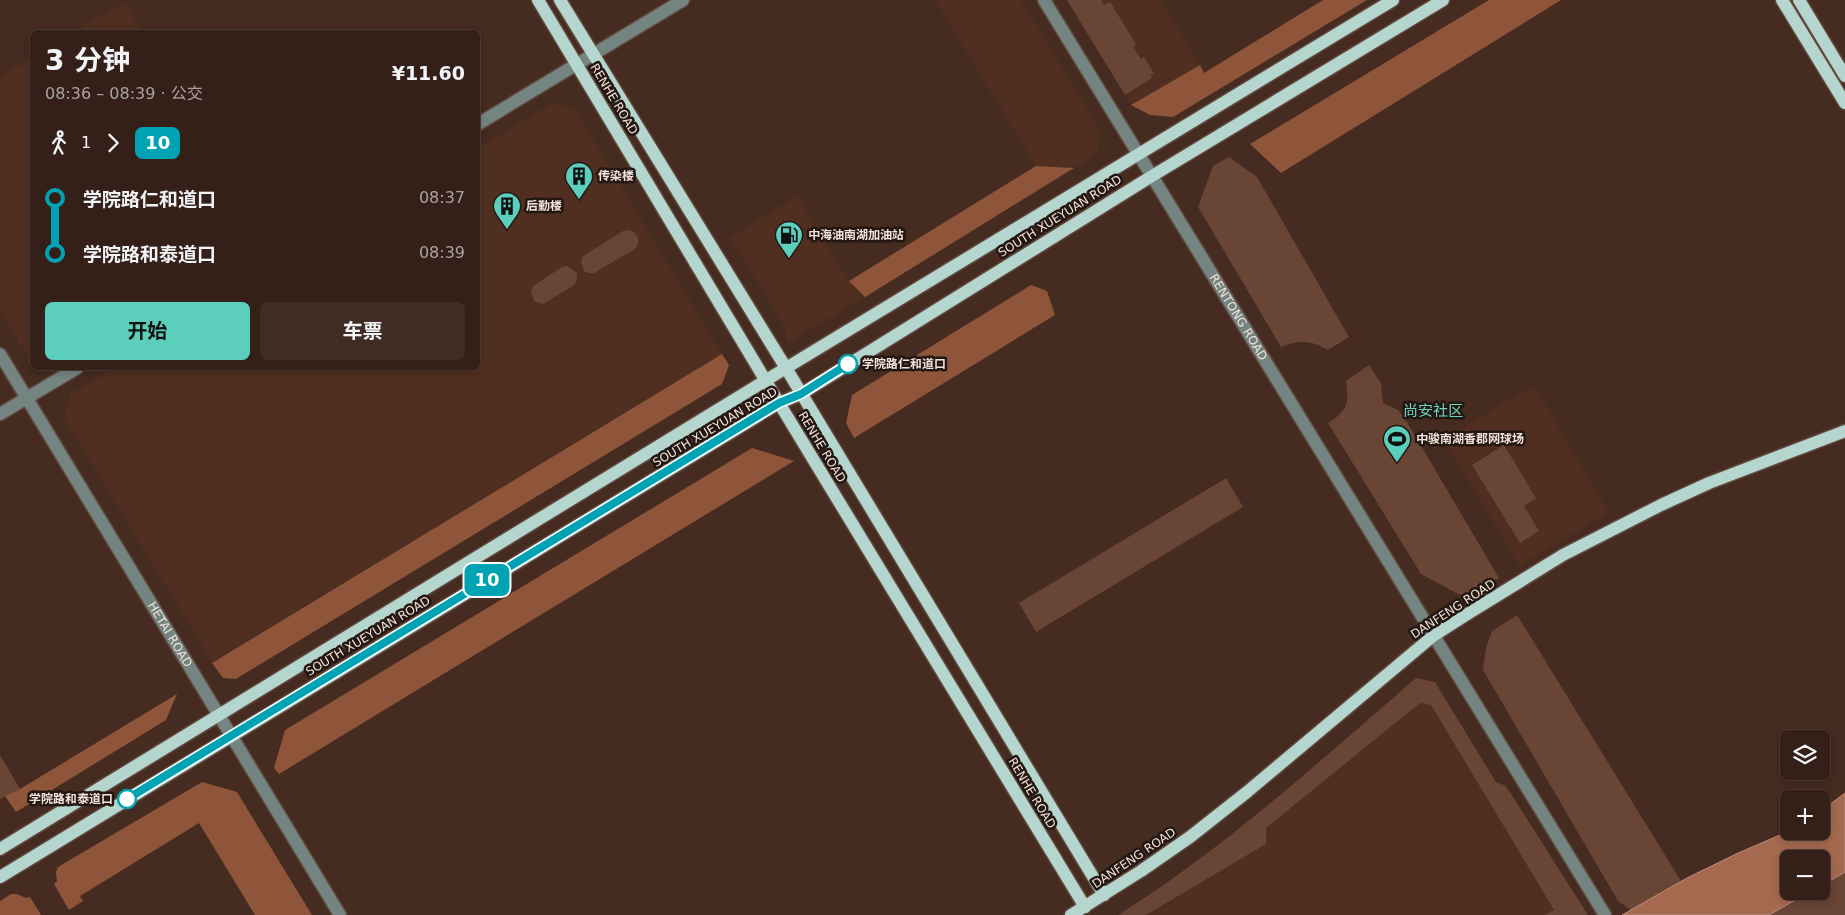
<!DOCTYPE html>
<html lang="zh">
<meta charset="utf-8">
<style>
:root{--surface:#342018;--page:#3f2d25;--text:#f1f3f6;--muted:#a9a3a2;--line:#4e3e37;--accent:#5bcebc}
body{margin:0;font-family:"DejaVu Sans","Noto Sans SC",sans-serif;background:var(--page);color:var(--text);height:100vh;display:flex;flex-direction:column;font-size:19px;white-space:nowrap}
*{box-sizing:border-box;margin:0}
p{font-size:16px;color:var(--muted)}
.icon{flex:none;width:28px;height:28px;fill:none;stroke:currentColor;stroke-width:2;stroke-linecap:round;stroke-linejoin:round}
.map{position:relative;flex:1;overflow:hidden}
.side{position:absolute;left:30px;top:30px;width:450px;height:340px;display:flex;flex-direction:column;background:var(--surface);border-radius:8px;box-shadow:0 2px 8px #0003,0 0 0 1px var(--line)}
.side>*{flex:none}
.badge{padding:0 10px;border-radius:8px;font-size:18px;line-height:32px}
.tools{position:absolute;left:1780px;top:730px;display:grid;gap:10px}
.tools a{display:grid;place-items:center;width:50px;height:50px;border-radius:8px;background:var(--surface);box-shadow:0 2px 8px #0003,0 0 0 1px var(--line);font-size:25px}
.map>.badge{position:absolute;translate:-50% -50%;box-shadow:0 0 0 2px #fff}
.legs{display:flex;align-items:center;gap:8px;height:55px;padding:0 15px;font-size:16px}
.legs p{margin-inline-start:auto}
.summary{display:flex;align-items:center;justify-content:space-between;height:85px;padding:0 15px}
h1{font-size:28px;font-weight:700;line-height:38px}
.cta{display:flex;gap:10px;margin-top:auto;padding:10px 15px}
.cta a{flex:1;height:58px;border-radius:8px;background:var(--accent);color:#111;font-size:20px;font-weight:700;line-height:58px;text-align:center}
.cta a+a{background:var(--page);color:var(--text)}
ul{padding:0 15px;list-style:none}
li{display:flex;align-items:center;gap:18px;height:55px;font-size:19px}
li i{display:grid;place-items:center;width:8px;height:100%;margin:0 6px;background:currentColor}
li i::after{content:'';width:12px;height:12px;margin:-6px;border:4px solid;border-radius:50%;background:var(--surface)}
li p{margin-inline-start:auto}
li:first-child i{background:linear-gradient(#0000 50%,currentColor 0)}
li:last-child i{background:linear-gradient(currentColor 50%,#0000 0)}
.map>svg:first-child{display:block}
</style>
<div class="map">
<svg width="1845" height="915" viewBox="0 0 1845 915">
<rect width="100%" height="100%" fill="#452b20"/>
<g fill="#502f20">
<path d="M935,0H1021L1101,131L1097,154L1074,168L1036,166Z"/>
<path d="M1067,0H1161L1200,65L1131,105Z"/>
<path d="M124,2L143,32H74Z"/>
<path d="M32,58V357L25,352L0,311V77Z"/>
<path d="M554,102L574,108L722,354L212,662L64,418L70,394L115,368H478V148Z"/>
<path d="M797,196L849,281L865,297L786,344V329L730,237Z"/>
<path d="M1534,385L1609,513L1520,566L1443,439Z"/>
<path d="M1420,703L1431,705L1554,910L1545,915H1146L1266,844V828Z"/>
</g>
<g fill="#684535" fill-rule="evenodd">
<path d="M1067,0H1101L1104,5L1110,2L1136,44L1133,47L1141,59L1144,57L1154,73L1151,75L1152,78L1125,95Z"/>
<path d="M1229,157L1257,177L1349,337L1328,350C1311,340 1298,340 1281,347L1198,207L1213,166Z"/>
<path d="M629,230L634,232C639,237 640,243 635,249L594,273H588L584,271L581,261L583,256L623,231Z"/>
<path d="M567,266L576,272C578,278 577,281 573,286L543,304L534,301L531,291L533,286L562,267Z"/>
<path d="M1369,365L1381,383L1383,403L1398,410L1404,417L1499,578L1466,598L1421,574L1328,423C1348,410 1349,404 1346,381Z"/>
<path d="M1504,445L1536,498L1524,506L1539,531L1520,543L1472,465Z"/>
<path d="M1226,478L1243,507L1036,632L1019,603Z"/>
<path d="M1517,615L1681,881L1634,912L1618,901L1483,670L1486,648L1492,631Z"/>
<path d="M1416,678L1435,682L1496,782L1506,786L1588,915H1545L1554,910L1431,705L1420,703L1266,828V844L1146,915H1118C1226,847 1320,761 1416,678Z"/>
<path d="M0,755L20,789L0,799Z"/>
<path d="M1845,812V915H1675L1820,833ZM1789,859H1821V891H1789Z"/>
</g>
<g fill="#8f553a">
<path d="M1323,0H1367L1173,117L1150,115L1131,105L1200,65L1204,73Z"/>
<path d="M1489,0H1561L1281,173L1250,144Z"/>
<path d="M1036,166L1074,168L865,297L849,281Z"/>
<path d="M1031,285L1047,291L1055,315L854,438L846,423L852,395Z"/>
<path d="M722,354L729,365L722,384L236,679L223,678L212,663Z"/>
<path d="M752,448L794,461L279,774L274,768L285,730Z"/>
<path d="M177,694L166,720L16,812L5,796L20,789Z"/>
<path d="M202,782L237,792L312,915H255L199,823L80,896L83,901L69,910L54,884L57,881L56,872L58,867Z"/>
<path d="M11,894H17L26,898L30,897L41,915H0V901Z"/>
</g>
<path fill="#a5694f" stroke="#bc8d79" d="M1845,793V872L1821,886V859H1789V891H1811L1769,915H1622L1687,878L1736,854L1789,831H1821V811Z"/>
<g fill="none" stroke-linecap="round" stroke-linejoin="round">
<g stroke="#61483e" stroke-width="15">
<g id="minor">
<path id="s1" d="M1044,0L1605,915"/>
<path d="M478,124L683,0"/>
<path id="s2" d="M0,354L340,915"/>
<path d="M0,414L77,368"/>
</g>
</g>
<g stroke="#61483e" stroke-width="15">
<g id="major">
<path d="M538,0L779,403L1085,907"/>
<path d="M560,0L786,368L1104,895"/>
<path d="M1782,0L1845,103"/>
<path d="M1799,0L1845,76"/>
<path d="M0,849L786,368L1393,0"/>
<path d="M0,877L779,403L801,394L1152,176L1443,0"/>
<path d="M1071,915L1141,871L1190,837L1247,792L1433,636L1469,613L1563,555L1661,505L1709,483L1845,431"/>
</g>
</g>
<use href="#minor" stroke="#748481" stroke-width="12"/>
<use href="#major" stroke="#b4d6cf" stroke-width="12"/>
</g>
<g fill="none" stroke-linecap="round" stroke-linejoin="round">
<g stroke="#fff" stroke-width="11">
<path id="line-1" d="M127,799L764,412L779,403L801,394L848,364"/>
</g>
<use href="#line-1" stroke="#00a3b4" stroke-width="8"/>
</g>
<defs>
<g id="building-pin" transform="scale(1.4375)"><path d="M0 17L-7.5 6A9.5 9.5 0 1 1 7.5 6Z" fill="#5bcebc" stroke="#231712"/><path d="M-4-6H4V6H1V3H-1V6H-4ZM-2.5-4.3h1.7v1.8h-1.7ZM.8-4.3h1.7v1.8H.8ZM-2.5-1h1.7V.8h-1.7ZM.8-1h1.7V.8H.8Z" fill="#111"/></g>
<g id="fuel-pin" transform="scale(1.4375)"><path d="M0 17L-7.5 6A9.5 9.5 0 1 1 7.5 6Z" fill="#5bcebc" stroke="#231712"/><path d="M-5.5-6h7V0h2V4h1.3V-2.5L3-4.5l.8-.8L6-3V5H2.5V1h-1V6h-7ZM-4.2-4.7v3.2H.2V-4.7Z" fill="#111"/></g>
<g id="stadium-pin" transform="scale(1.4375)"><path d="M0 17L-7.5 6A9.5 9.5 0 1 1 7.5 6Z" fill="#5bcebc" stroke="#231712"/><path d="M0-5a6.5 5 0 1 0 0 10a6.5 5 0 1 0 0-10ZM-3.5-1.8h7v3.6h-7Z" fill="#111"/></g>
</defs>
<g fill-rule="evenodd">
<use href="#building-pin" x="579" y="176"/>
<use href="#building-pin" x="507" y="206"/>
<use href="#fuel-pin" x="789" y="235"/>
<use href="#stadium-pin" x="1397" y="439"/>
</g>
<g fill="#fff" stroke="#00a3b4" stroke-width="2.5">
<circle cx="848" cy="364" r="9"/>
<circle cx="127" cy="799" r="9"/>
</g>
<g text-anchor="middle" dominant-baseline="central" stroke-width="5" stroke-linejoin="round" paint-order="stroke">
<g font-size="12" fill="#f3e1da" stroke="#231712">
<text transform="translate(614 99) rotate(59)">RENHE ROAD</text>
<text transform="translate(1060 216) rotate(-32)">SOUTH XUEYUAN ROAD</text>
<text stroke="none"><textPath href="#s1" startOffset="372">RENTONG ROAD</textPath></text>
<text transform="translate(715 427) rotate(-31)">SOUTH XUEYUAN ROAD</text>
<text transform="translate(822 447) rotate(59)">RENHE ROAD</text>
<text transform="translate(1453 609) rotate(-33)">DANFENG ROAD</text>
<text stroke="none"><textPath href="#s2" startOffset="328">HETAI ROAD</textPath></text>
<text transform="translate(368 636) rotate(-31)">SOUTH XUEYUAN ROAD</text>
<text transform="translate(1032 793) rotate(59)">RENHE ROAD</text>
<text transform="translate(1134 858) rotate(-34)">DANFENG ROAD</text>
</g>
<g font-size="12" font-weight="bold" fill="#f3e1da" stroke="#231712" text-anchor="start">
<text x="598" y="176">传染楼</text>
<text x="526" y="206">后勤楼</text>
<text x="808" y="235">中海油南湖加油站</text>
<text x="1416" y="439">中骏南湖香郡网球场</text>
</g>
<g font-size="12" font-weight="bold" fill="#f3e1da" stroke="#231712" text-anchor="start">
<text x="862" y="364">学院路仁和道口</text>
<text x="113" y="799" text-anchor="end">学院路和泰道口</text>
</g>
<g font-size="15" fill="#6ed5c4" stroke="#231712">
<text x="1433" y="411">尚安社区</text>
</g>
</g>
</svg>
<div class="tools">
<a><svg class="icon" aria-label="layers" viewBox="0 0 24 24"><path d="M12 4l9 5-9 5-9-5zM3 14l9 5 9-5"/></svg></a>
<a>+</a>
<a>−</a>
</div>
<b class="badge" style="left:487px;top:580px;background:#00a3b4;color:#fff">10</b>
<section class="side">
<div class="summary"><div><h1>3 分钟</h1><p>08:36 – 08:39 · 公交</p></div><b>¥11.60</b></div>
<div class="legs"><svg class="icon" aria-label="walk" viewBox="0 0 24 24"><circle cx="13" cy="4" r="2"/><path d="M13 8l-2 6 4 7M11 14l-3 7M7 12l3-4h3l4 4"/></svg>1<svg class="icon" aria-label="forward" viewBox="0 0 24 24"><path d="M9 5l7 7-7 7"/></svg><b class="badge" style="background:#00a3b4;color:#fff">10</b></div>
<ul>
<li><i style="color:#00a3b4"></i><b>学院路仁和道口</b><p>08:37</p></li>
<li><i style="color:#00a3b4"></i><b>学院路和泰道口</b><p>08:39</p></li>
</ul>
<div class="cta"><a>开始</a><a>车票</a></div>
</section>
</div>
